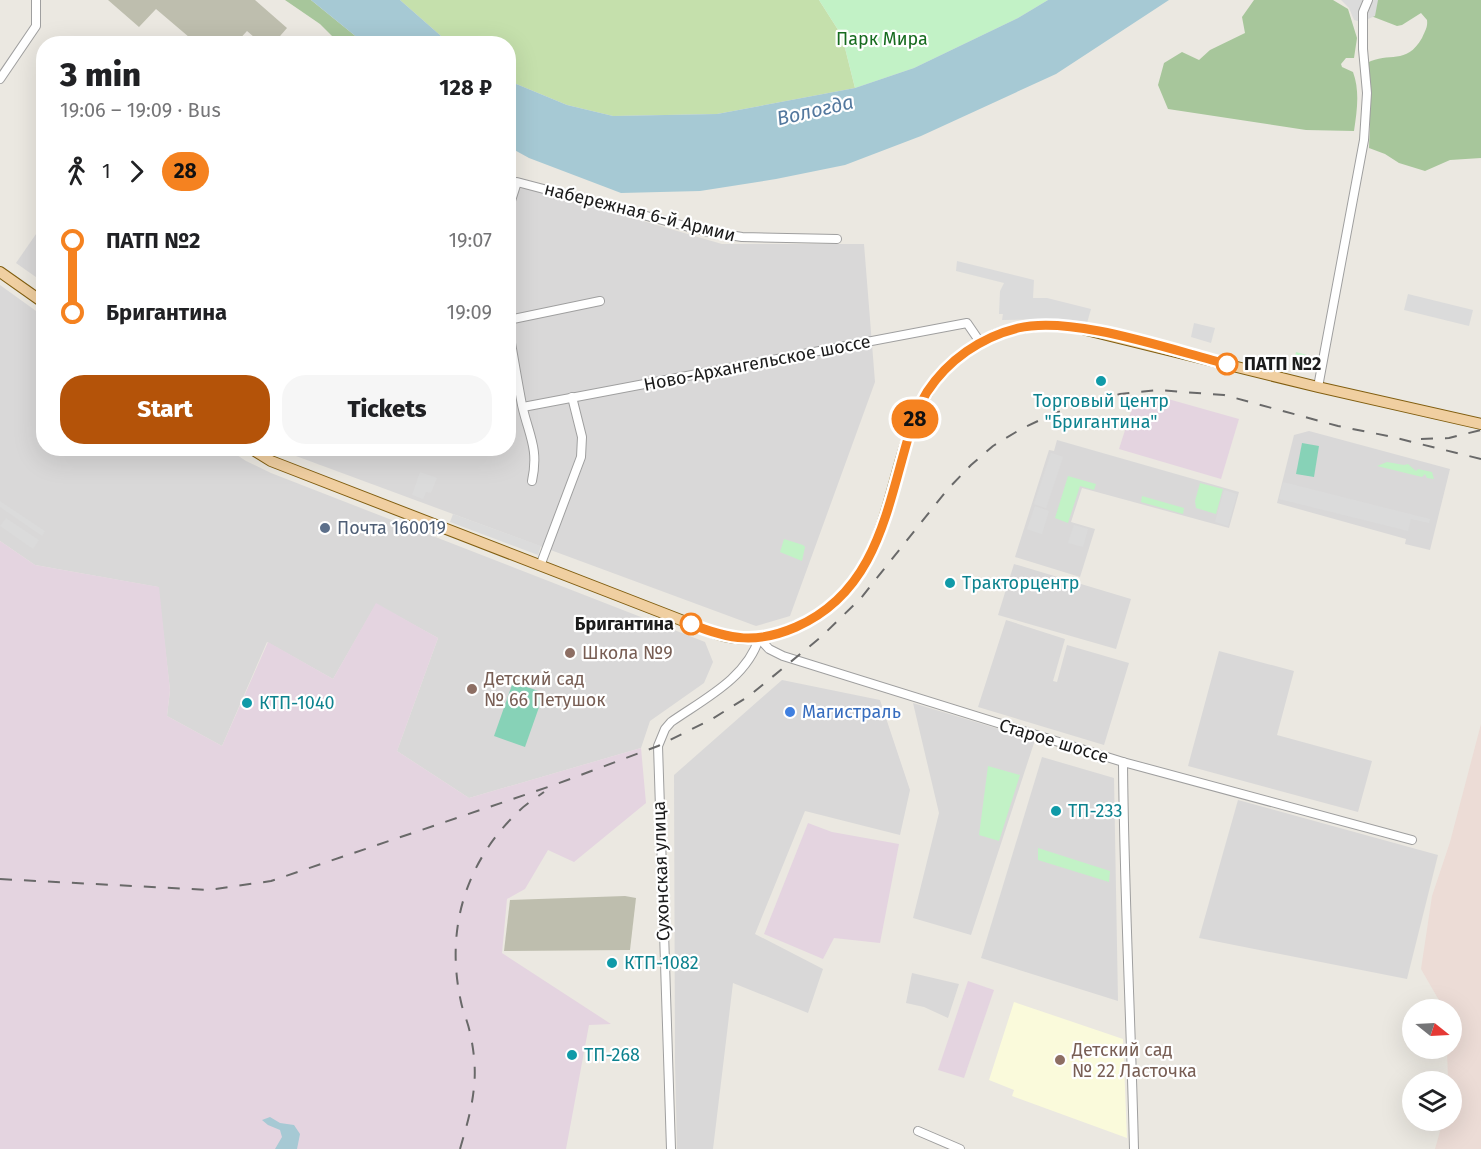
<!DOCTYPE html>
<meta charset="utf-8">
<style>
:root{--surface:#fff;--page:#f6f6f6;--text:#202124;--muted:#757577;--accent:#b45309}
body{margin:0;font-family:"Fira Sans",sans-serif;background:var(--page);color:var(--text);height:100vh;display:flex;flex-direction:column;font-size:22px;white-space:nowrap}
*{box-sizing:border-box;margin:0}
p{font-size:20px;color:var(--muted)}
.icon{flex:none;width:33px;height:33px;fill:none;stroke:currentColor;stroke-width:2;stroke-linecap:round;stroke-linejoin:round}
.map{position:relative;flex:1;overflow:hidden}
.drawer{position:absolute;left:36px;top:36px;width:480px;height:420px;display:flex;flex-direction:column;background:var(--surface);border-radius:24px;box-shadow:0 6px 24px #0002}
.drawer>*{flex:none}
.badge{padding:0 12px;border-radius:20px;font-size:21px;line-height:39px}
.needle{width:39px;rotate:108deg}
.controls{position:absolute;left:1402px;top:999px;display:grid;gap:12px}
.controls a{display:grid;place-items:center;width:60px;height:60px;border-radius:50%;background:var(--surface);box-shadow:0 6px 24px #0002;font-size:30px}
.map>.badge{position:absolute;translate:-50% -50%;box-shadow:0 0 0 3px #fff}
.legs{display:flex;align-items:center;gap:9px;height:66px;padding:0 24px;font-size:20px}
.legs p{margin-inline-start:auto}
.summary{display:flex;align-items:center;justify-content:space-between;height:102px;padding:0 24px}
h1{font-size:33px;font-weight:800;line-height:45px}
.button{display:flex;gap:12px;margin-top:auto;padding:12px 24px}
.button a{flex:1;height:69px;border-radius:24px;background:var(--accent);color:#fff;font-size:24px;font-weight:800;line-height:69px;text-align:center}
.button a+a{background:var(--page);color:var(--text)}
ul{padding:0 24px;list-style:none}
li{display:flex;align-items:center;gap:21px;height:72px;font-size:22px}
li i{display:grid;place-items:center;width:9px;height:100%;margin:0 8px;background:currentColor}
li i::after{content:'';width:15px;height:15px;margin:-8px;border:4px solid;border-radius:50%;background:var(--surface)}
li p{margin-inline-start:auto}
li:first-child i{background:linear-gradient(#0000 50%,currentColor 0)}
li:last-child i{background:linear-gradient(currentColor 50%,#0000 0)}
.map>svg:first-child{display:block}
</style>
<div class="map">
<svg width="1481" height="1149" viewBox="0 0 1481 1149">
<rect width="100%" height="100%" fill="#ebe8e1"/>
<g fill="#d9d8d8">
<path d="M509,182L722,244H864L875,382L790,616L756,626L277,449L508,448Z"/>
<path d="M43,224V282L16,263Z"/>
<path d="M0,285L43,316L44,448L228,449L246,461L271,473L705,642L713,662L704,683L650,721L641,748L469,798L397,751L438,638L376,604L333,679L267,642L222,746L167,716L170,690L158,587L35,565L0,541Z"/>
<path d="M1309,431L1450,469L1430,550L1405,544L1406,539L1277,503L1294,435Z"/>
<path d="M1057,440L1239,492L1229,528L1082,488L1071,522L1095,529L1080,577L1015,557L1049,450L1054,451Z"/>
<path d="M1014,564L1131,599L1116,649L998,615Z"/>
<path d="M1006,620L1065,639L1053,681L1057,682L1067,645L1129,663L1104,745L978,707Z"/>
<path d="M1219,651L1294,671L1277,735L1372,761L1358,812L1188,766Z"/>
<path d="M782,680L880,700L910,790L900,835L805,811L755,934L823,969L808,1013L733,983L713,1149H677L675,1062L674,775Z"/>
<path d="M913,703L1035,740L971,935L913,918L939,813Z"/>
<path d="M1042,757L1114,778L1118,1001L981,958Z"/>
<path d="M1238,800L1438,855L1407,979L1199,938Z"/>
<path d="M912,973L959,984L948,1018L924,1007L906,1003Z"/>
</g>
<g fill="#e4d4e0">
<path d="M1161,397L1239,419L1221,479L1119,449L1134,402Z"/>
<path d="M0,541L35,565L159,587L170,690L167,716L222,746L268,642L333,679L376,603L438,638L397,751L469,798L641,748L646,803L574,862L548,850L525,889L507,899L502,953L611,1024L589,1025L566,1149H0Z"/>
<path d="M808,823L832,832L899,844L880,943L834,938L823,959L764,934Z"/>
<path d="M968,981L994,990L964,1078L938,1070Z"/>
</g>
<path fill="#fafadb" d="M1014,1002L1123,1039L1127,1138L1012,1096L1014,1090L989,1080Z"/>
<path fill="#ecdcd6" d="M1481,724V1149H1435L1443,1121L1452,1120V1082L1448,1081L1447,1049L1452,1048V1010L1444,1009L1421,969L1432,896L1450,842Z"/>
<g fill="#bebeae">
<path d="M108,0H255L287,28L274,43H261L247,31L236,43H196L156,9L139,27Z"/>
<path d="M625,896L636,898L630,950L504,951L510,900Z"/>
</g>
<path fill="#c5e0ac" d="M400,0H819L842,36L855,88L717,114L613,116L567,105L509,81L508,44L449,43Z"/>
<g fill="#a7c69b">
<path d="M285,0H311L364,43H339L320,24Z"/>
<path d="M1254,0H1333L1348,9L1357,38L1354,58H1346L1341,64L1342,67L1353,72C1360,91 1357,111 1354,131L1306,130L1168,109L1158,85L1164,63L1182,52L1199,60L1210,50L1245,33L1242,17Z"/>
<path d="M1375,0H1481V158L1450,160L1425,171L1399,163L1385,154L1369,148L1370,124L1367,63C1389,51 1406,66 1422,38C1425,31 1428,27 1427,20L1421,13L1402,25L1397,26L1371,16Z"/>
</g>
<g fill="#c2f2c6">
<path d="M819,0H1048L1018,18L914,68L855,88L842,36Z"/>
<path d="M1296,352L1321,359L1318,368L1294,361Z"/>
<path d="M1387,462L1404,465L1408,464L1416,471L1418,469L1432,472L1434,479L1427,478L1425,474L1422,477L1377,466Z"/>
<path d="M1068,476L1096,484L1094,490L1080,486L1068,523L1055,518Z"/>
<path d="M1200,483L1223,489L1216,514L1196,508L1195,501Z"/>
<path d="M1142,496L1184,508L1183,514L1141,502Z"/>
<path d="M784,539L803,545L805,547L802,561L780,552Z"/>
<path d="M988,766L1020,775L999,841L979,835Z"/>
<path d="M1038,848L1110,871L1109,882L1038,860Z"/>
</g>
<g fill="#87d2b7">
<path d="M1302,443L1319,446L1314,477L1296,474Z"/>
<path d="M513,682L544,693L525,747L494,736Z"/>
</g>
<g fill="#dbdbdb">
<path d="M1341,0H1378L1375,16L1361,22L1354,20L1349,8Z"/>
<path d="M957,261L1034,280L1033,298H1047L1091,309L1087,323L1048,319L1002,320L1003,314H999L1000,291L1004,283L956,271Z"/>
<path d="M1408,294L1473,310L1469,326L1404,310Z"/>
<path d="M1194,323L1215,328L1211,343L1191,337Z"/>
<path d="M1051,453L1063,457L1046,508L1034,504Z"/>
<path d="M420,472L437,478L431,493L426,492L423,499L412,495Z"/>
<path d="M1283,482L1430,519L1429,523L1411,519L1408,531L1279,499Z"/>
<path d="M1224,490L1237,494L1228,526L1215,522Z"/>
<path d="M0,501L45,531L42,536L0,507Z"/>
<path d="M1035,506L1049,511L1042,534L1027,529Z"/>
<path d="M453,514L541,546L538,555L450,522Z"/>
<path d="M6,518L39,540L33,549L0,526Z"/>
<path d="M1074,525L1088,529L1083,547L1068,543Z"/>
</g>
<g fill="#a6c9d4">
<path d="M311,0H400L449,43H364Z"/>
<path d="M1048,0H1169L1056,74L921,136L845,165L776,179L700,191L621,193L529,158L509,147V81L567,105L613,116L717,114L855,88L914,68L1018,18Z"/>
<path d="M270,1117L280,1123L294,1125L300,1134L297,1149H275L282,1137L280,1130L268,1125L262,1120Z"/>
</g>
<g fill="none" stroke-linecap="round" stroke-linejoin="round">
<g stroke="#9f9f9f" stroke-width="10">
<g id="minor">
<path d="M0,79L36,26V0"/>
<path d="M508,210L517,182L704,231L742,237L837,239"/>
<path d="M508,320L600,301"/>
<path d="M508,327C513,353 517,379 522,405C529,436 539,448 532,481"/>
<path d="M1318,387L1364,140L1367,93L1363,49V12L1368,0"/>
<path d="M523,407L967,323L980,342"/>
<path d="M540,566L581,457L582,437L572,397"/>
<path d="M759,638L769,649L783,656L1123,762L1412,840"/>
<path d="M1123,762C1124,891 1131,1020 1134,1149"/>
<path d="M918,1131L960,1149"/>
<path d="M671,1149L658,746L665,729L671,722C704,699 747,678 759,638"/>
</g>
</g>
<g stroke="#815e10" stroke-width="12">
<g id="major">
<path d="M0,272L44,303"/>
<path d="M250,448L271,461L717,634C745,643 771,638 797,626C896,583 882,475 926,395C937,376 955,359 973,347C1004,326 1038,323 1074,327L1318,387L1481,424"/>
</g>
</g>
<use href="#minor" stroke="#fff" stroke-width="8"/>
<use href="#major" stroke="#f0cfa1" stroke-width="10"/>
<g stroke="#696969" stroke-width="2" stroke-dasharray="12 12" stroke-linecap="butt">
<path d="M1421,439L1449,438L1481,430"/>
<path d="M0,879L209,890L271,881L554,785L658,746L712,719L749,696L821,637L861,598L947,490L971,465L993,446L1021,429L1055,413L1088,402L1120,394L1157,390L1224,395L1338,426L1388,436L1481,459"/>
<path d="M460,1149C466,1128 472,1109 474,1087C476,1070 474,1050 470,1033C468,1022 463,1012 461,1002C445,930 465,862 519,811C526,804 536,798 544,792"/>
</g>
</g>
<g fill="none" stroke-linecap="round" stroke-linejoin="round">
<g stroke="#fff" stroke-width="14">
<path id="line-1" d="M691,624C730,640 757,644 796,627C869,595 884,525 903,456C909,434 915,412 927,392C948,360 981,337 1018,328C1073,315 1171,350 1227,364"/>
</g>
<use href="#line-1" stroke="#f58220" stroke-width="9"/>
</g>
<g fill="#fff" stroke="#f58220" stroke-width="3">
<circle cx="1227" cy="364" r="10"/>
<circle cx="691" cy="624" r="10"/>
</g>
<g fill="#0f9aa8" stroke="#fff" stroke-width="2">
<circle cx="1101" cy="381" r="6"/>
<circle cx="950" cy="583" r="6"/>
<circle cx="247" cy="703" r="6"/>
<circle cx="1056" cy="811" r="6"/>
<circle cx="612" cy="963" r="6"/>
<circle cx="572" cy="1055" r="6"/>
</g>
<circle fill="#5c6f8a" stroke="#fff" stroke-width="2" cx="325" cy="528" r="6"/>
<g fill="#8d6e63" stroke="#fff" stroke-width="2">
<circle cx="570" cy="653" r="6"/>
<circle cx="472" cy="689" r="6"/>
<circle cx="1060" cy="1060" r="6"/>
</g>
<circle fill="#3f7fe0" stroke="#fff" stroke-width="2" cx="790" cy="712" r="6"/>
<g text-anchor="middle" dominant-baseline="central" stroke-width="4.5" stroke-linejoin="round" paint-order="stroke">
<g font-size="18" fill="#176b1f" stroke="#fff">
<text x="882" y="39">Парк Мира</text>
</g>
<g font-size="18" fill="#1b1b1b" stroke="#fff">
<text transform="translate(640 212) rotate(14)">набережная 6-й Армии</text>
<text transform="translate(757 363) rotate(-11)">Ново-Архангельское шоссе</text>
<text transform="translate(1054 741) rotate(17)">Старое шоссе</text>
<text transform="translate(661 871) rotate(-92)">Сухонская улица</text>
</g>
<g font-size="18" font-weight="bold" fill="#1b1b1b" stroke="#fff" text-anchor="start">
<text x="1244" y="364">ПАТП №2</text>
<text x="674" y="624" text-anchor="end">Бригантина</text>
</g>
<g font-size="18" fill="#0d838f" stroke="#fff" text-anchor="start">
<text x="1101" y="401" text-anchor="middle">Торговый центр<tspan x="1101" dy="21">"Бригантина"</tspan></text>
<text x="962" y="583">Тракторцентр</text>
<text x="259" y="703">КТП-1040</text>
<text x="1068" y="811">ТП-233</text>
<text x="624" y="963">КТП-1082</text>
<text x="584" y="1055">ТП-268</text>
</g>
<g font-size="18" fill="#4e5e75" stroke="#fff" text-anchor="start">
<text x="337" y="528">Почта 160019</text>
</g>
<g font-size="18" fill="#785e54" stroke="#fff" text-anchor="start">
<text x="582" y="653">Школа №9</text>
<text x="484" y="679">Детский сад<tspan x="484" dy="21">№ 66 Петушок</tspan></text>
<text x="1072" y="1050">Детский сад<tspan x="1072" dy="21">№ 22 Ласточка</tspan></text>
</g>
<g font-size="18" fill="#366cbe" stroke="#fff" text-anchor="start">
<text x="802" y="712">Магистраль</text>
</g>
<g font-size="20" font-style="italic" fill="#53789e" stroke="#fff">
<text transform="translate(815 110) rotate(-13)">Вологда</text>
</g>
</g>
</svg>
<div class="controls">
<a><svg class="needle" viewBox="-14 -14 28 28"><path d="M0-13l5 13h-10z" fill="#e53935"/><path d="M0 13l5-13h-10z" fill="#757577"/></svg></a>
<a><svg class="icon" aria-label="layers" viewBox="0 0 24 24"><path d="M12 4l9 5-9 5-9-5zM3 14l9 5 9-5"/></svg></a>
</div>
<b class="badge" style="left:915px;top:419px;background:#f58220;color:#111">28</b>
<section class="drawer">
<div class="summary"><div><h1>3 min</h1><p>19:06 – 19:09 · Bus</p></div><b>128 ₽</b></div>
<div class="legs"><svg class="icon" aria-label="walk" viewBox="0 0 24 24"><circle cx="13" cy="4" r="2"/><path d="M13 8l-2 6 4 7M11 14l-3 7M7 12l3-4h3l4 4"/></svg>1<svg class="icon" aria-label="forward" viewBox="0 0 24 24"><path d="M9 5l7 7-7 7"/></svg><b class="badge" style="background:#f58220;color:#111">28</b></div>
<ul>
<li><i style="color:#f58220"></i><b>ПАТП №2</b><p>19:07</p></li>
<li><i style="color:#f58220"></i><b>Бригантина</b><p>19:09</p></li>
</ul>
<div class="button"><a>Start</a><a>Tickets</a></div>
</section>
</div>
